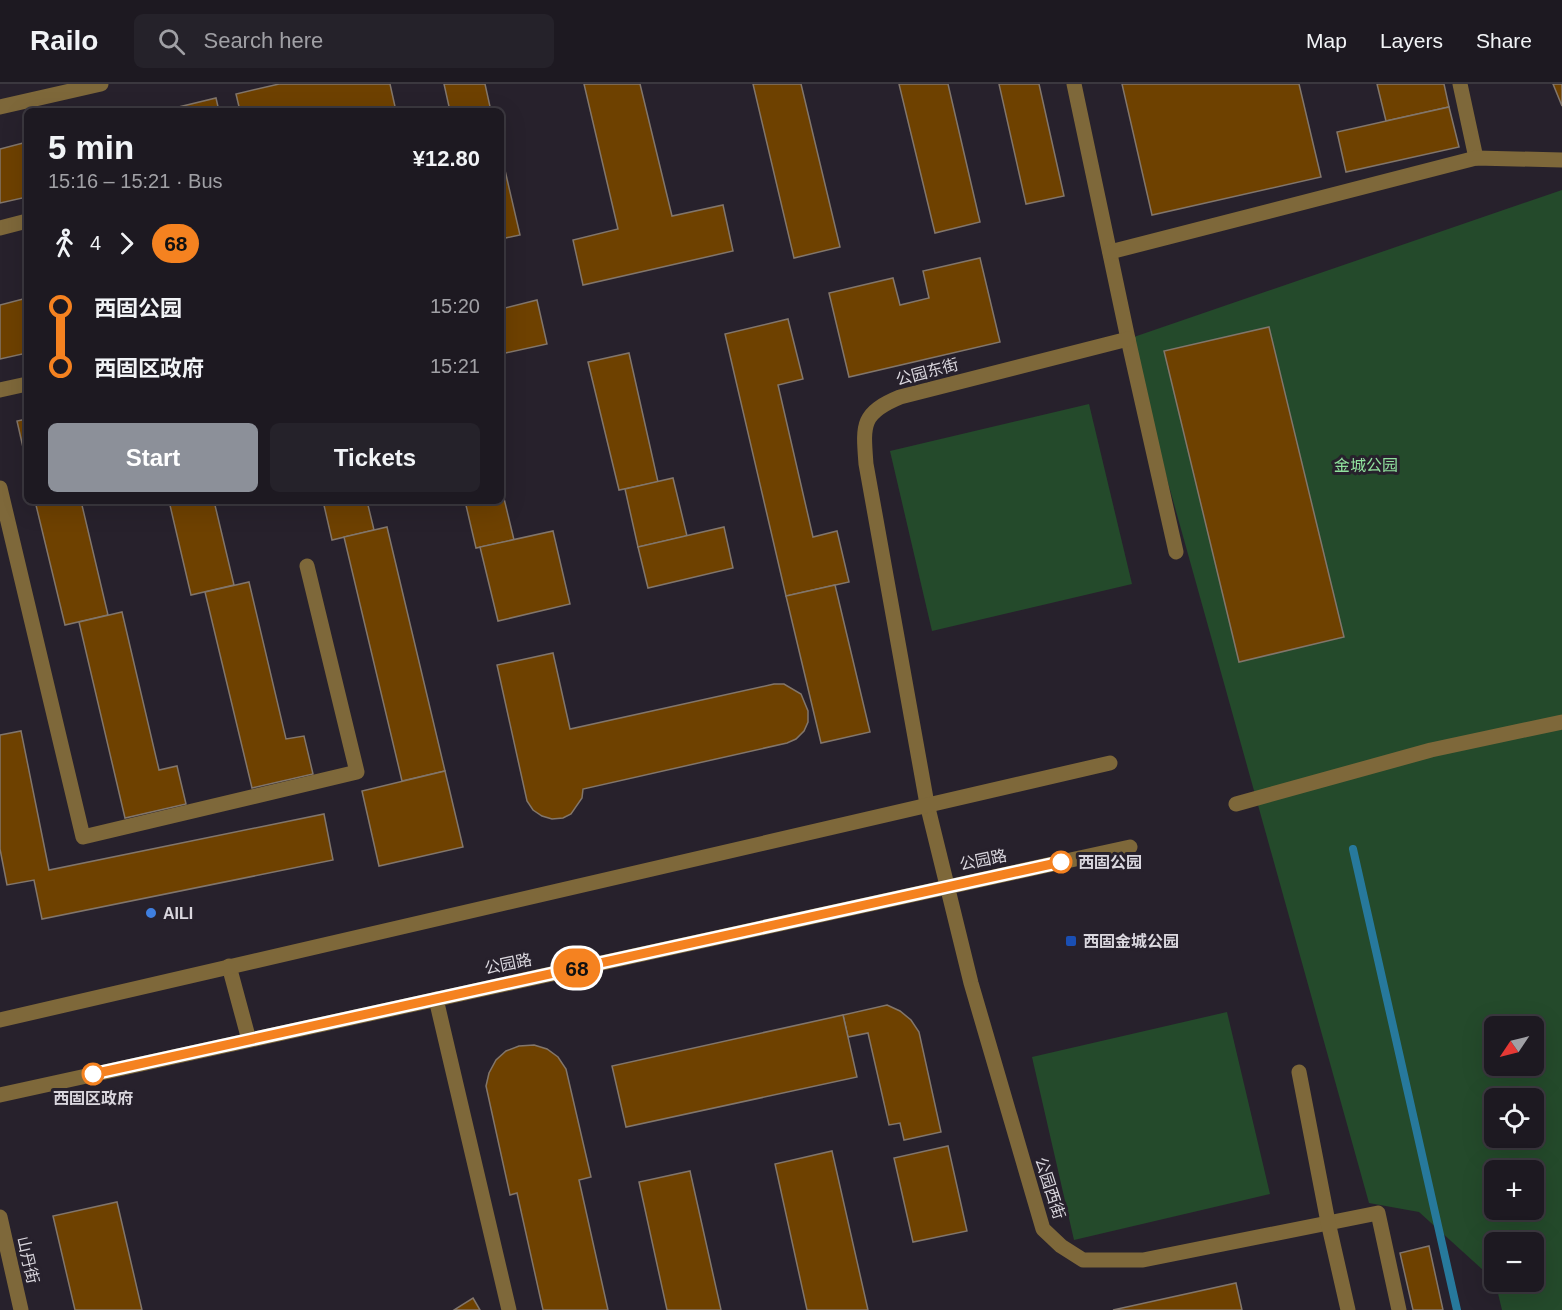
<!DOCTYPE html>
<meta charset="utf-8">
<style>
:root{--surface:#1d1921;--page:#25222a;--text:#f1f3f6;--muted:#a0a0a5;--line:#3b383f;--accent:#8c9099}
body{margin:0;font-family:Helvetica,"Noto Sans SC",sans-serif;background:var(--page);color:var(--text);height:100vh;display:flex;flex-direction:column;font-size:22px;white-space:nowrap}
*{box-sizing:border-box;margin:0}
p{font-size:20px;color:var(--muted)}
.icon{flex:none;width:33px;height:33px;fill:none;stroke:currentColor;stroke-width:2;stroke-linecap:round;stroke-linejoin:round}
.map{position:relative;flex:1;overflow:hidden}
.sheet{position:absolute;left:24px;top:24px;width:480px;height:396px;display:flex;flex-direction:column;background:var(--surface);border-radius:9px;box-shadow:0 6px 24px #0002,0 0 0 2px var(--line)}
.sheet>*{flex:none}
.badge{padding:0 12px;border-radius:20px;font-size:21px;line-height:39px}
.needle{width:39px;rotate:235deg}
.fabs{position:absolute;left:1484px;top:932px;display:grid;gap:12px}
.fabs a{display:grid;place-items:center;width:60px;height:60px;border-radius:9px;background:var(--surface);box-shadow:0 6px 24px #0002,0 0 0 2px var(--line);font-size:30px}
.map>.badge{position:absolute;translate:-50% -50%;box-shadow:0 0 0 3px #fff}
.legs{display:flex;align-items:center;gap:9px;height:66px;padding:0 24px;font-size:20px}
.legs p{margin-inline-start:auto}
.headline{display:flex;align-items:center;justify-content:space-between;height:102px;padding:0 24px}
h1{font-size:33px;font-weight:700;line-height:45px}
.action{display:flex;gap:12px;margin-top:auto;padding:12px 24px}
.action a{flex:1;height:69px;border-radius:9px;background:var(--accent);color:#fff;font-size:24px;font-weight:700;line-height:69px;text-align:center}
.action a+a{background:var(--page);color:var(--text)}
ul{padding:0 24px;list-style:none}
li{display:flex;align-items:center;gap:21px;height:60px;font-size:22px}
li i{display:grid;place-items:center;width:9px;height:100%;margin:0 8px;background:currentColor}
li i::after{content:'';width:15px;height:15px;margin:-8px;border:4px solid;border-radius:50%;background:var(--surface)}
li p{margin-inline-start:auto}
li:first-child i{background:linear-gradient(#0000 50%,currentColor 0)}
li:last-child i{background:linear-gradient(currentColor 50%,#0000 0)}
header{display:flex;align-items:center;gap:36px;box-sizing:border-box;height:84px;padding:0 30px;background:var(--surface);border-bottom:2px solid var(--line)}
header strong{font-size:28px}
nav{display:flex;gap:33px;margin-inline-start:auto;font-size:21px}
.search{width:420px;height:54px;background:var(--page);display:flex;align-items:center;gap:15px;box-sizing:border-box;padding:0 21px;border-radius:9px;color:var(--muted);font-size:22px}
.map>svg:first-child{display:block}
</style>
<header>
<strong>Railo</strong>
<div class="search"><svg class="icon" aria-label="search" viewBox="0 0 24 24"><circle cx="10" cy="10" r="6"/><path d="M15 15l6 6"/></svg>Search here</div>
<nav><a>Map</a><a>Layers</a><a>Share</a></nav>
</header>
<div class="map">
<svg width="1562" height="1226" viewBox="0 0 1562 1226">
<rect width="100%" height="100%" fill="#27212c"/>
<g fill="#244a2b" fill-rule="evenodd">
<path d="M1562,106V1226H1502L1495,1197H1533V1158H1494V1196L1419,1128L1369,1119L1128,255ZM1494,942H1533V981H1494ZM1494,1014H1533V1053H1494ZM1494,1086H1533V1125H1494Z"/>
<path d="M1089,320L1132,500L932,547L890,367Z"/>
<path d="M1227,928L1270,1110L1074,1156L1032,973Z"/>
</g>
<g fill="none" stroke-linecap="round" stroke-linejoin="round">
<path stroke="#27799c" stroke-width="8" d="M1353,765L1457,1226"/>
</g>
<g fill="#6e4100" stroke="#82766b" stroke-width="1.5">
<path d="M279,0H390L396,27H240L236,10Z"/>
<path d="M444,0H485L491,27H450Z"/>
<path d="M584,0H640L672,132L723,121L733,167L583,201L573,156L618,145Z"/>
<path d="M753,0H801L840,163L794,174Z"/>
<path d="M899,0H948L980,138L935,149Z"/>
<path d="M999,0H1039L1064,112L1026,120Z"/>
<path d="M1122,0H1299L1321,93L1152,131Z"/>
<path d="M1377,0H1444L1449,23L1386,37Z"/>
<path d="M1553,0H1562V22Z"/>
<path d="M216,14L219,27H162Z"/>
<path d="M1449,23L1459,63L1346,88L1337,48Z"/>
<path d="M27,58V113L0,119V65Z"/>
<path d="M501,69L520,151L501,155Z"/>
<path d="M980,174L1000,258L849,293L829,209L893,194L900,221L929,214L923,187Z"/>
<path d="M27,214V269L0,275V221Z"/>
<path d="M537,216L547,260L501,270V225Z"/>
<path d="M788,235L803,295L778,301L813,453L837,447L849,498L786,512L725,250Z"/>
<path d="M1269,243L1344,553L1239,578L1164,267Z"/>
<path d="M629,269L658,398L619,406L588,278Z"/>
<path d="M27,335V381L17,337Z"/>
<path d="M673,394L687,452L638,463L625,405Z"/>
<path d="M501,402L514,456L476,464L465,417H501Z"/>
<path d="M35,417H81L108,531L65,541Z"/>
<path d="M169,417H214L234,501L191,511Z"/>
<path d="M323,417H367L374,446L332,456Z"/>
<path d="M387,443L445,687L402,697L344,453Z"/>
<path d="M724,443L733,484L648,504L638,463Z"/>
<path d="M553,447L570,520L498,537L480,463Z"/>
<path d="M249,498L286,655L304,652L313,690L252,704L205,508Z"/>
<path d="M835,501L870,648L821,659L786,512Z"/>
<path d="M122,528L159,686L177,682L186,720L125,734L79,538Z"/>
<path d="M553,569L570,645L774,600H784L801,610L808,627V638L804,647L796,655L787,659L583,705L582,714L571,730L563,734L552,735L542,732L533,726L527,717L497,581Z"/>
<path d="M21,647L49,786L324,730L333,776L42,835L34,796L7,801L0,765V651Z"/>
<path d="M445,687L463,763L379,782L362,707Z"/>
<path d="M887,921L900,927L911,936L919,948L941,1048L904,1056L900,1039L889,1041L868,949L848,953L843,931Z"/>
<path d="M843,931L857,993L626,1043L612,982Z"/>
<path d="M534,961L547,965L558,973L566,985L591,1093L579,1096L608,1226H543L517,1109L510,1111L486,1002L489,989L496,976L506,967L519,962Z"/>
<path d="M948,1062L967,1147L913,1158L894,1074Z"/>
<path d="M832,1067L868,1226H807L775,1080Z"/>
<path d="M690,1087L721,1226H667L639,1098Z"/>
<path d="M117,1118L142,1226H75L53,1132Z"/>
<path d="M1429,1162L1443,1226H1413L1400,1169Z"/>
<path d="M1236,1199L1242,1226H1113Z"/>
<path d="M473,1214L480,1226H454Z"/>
</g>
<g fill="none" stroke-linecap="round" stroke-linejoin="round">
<g stroke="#7e683a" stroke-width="15">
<path d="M1074,0L1128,255L1176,468"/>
<path d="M1460,0L1476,74"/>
<path d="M0,23L101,0"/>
<path d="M0,144L27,137"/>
<path d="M1110,168L1476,74L1562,76"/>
<path d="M1128,255L900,313C861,329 863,341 866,380L927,720L971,899L1043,1145L1061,1162L1083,1176H1143L1378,1129L1399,1226"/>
<path d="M0,306L27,300"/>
<path d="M0,404L83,753L357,688L307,482"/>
<path d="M1236,720L1431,666L1562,638"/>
<path d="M229,882L249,956"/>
<path d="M436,915L509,1226"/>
<path d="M0,936L1110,679"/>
<path d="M1299,988L1328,1138L1348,1226"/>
<path d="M0,1011L1130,763"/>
<path d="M0,1133L21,1226"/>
</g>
</g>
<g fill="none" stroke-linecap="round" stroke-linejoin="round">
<g stroke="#fff" stroke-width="14">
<path id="line-1" d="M93,990L1061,778"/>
</g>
<use href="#line-1" stroke="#f58220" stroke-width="9"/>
</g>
<g fill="#fff" stroke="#f58220" stroke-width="3">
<circle cx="1061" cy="778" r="10"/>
<circle cx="93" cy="990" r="10"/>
</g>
<circle fill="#3f7fe0" stroke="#27212c" stroke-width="2" cx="151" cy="829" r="6"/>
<rect fill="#1a4fb4" stroke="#27212c" stroke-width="2" x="1065" y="851" width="12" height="12" rx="3"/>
<g text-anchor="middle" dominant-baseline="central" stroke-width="6" stroke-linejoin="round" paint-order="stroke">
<g font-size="16" fill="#dad7de" stroke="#27212c">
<text transform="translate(927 288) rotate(-15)">公园东街</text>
<text transform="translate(983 776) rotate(-12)">公园路</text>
<text transform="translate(508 880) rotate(-12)">公园路</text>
<text transform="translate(1050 1104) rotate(72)">公园西街</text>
<text transform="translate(28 1176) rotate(77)">山丹街</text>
</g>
<g font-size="16" fill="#91e29e" stroke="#27212c">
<text x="1366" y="381">金城公园</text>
</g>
<g font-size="16" font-weight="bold" fill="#dad7de" stroke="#27212c" text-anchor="start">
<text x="1078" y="778">西固公园</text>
<text x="93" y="1014" text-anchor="middle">西固区政府</text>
</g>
<g font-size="16" font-weight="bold" fill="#dad7de" stroke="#27212c" text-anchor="start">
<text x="163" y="829">AILI</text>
<text x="1083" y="857">西固金城公园</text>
</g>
</g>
</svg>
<div class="fabs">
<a><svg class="needle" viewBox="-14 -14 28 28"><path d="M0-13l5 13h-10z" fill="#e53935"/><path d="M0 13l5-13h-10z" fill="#a0a0a5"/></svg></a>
<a><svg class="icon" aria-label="locate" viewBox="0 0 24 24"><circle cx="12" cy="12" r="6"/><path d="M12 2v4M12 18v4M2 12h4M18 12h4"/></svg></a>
<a>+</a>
<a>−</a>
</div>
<b class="badge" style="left:577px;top:884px;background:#f58220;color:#111">68</b>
<section class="sheet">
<div class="headline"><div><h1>5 min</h1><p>15:16 – 15:21 · Bus</p></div><b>¥12.80</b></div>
<div class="legs"><svg class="icon" aria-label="walk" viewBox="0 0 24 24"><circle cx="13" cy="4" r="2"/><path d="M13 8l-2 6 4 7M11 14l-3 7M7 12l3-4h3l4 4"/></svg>4<svg class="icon" aria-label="forward" viewBox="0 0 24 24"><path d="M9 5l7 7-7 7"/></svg><b class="badge" style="background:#f58220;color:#111">68</b></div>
<ul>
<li><i style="color:#f58220"></i><b>西固公园</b><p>15:20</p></li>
<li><i style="color:#f58220"></i><b>西固区政府</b><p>15:21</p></li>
</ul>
<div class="action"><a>Start</a><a>Tickets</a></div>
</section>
</div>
